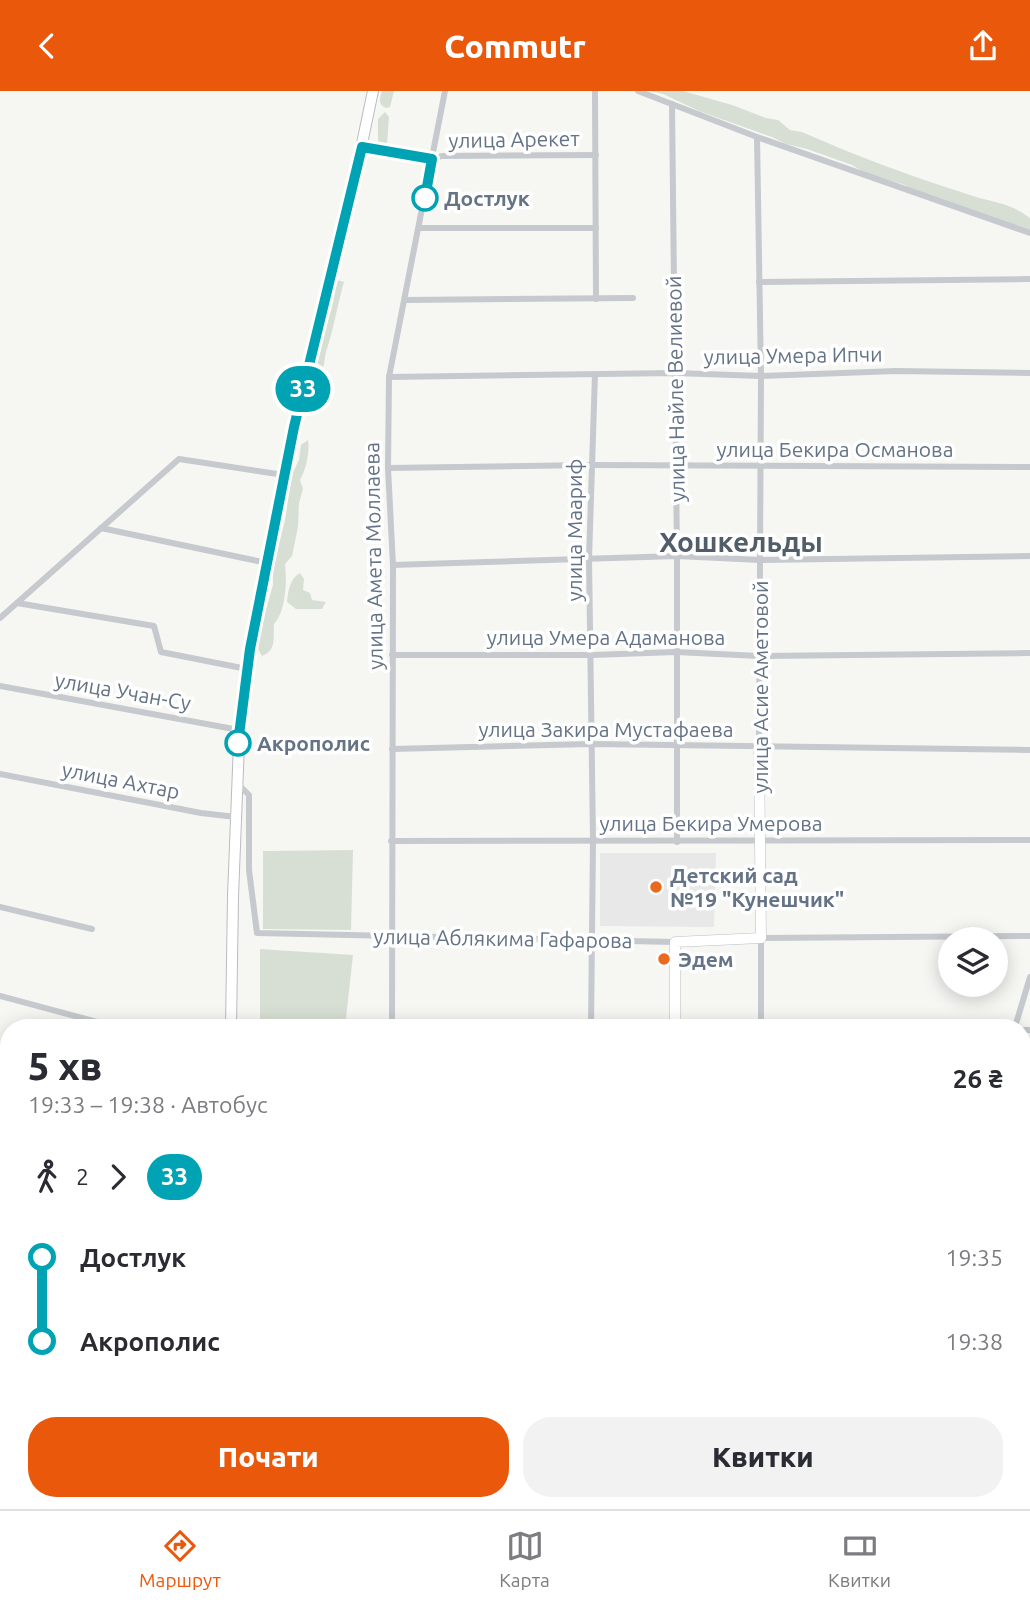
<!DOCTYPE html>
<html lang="uk">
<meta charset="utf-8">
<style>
:root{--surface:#fff;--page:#f2f2f3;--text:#2b2b33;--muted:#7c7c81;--line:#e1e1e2;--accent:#ea580c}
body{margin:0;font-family:Ubuntu,sans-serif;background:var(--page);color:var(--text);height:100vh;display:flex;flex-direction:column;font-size:26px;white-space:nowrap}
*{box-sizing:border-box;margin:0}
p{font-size:23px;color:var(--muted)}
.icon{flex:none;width:38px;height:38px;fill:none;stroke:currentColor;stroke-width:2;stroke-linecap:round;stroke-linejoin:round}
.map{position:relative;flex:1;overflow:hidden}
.panel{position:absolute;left:0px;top:928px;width:1031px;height:492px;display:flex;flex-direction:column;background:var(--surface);border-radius:28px 28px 0 0;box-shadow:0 4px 18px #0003}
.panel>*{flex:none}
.badge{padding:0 14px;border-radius:23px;font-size:24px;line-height:46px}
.tools{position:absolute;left:938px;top:836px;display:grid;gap:14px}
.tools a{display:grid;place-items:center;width:70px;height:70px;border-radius:50%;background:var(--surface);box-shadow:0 4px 18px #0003;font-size:35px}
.map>.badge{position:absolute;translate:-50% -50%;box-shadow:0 0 0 4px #fff}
.legs{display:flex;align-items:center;gap:10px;height:77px;padding:0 28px;font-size:23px}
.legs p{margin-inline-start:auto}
.head{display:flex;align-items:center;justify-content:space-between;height:119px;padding:0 28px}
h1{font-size:38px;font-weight:800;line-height:52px}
.cta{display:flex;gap:14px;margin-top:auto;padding:14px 28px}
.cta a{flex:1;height:80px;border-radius:28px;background:var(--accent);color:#fff;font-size:28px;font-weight:800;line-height:80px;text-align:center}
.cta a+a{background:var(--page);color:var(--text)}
ul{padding:0 28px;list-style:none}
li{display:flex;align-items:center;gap:24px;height:84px;font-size:26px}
li i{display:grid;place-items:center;width:10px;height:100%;margin:0 9px;background:currentColor}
li i::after{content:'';width:18px;height:18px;margin:-9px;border:5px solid;border-radius:50%;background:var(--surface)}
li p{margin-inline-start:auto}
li:first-child i{background:linear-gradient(#0000 50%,currentColor 0)}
li:last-child i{background:linear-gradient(currentColor 50%,#0000 0)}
header{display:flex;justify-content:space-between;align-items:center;height:91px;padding:0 28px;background:var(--accent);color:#fff;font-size:32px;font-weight:800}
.dock{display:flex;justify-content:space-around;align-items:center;height:98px;border-top:2px solid var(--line);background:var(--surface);font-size:19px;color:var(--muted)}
.dock a{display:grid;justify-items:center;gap:4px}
.dock .selected{color:var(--accent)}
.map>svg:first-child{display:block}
</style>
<header><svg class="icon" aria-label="back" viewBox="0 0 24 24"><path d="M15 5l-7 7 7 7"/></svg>Commutr<svg class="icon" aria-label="share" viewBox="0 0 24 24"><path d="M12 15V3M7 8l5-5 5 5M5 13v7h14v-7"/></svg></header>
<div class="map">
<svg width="1030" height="1418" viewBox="0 0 1030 1418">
<rect width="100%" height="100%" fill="#f6f7f3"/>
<g fill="#e7e8e7">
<path d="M600,762H716L714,836L600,835Z"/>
<path d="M1030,1109V1172L1022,1169V1131Z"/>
<path d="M316,1411H343L376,1413L375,1418H315Z"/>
</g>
<g fill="#d7dfd4">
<path d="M382,0H394L390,16L386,17C377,13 380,7 382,0Z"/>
<path d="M650,0H683L732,14L766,27L778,29L790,39L802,41C856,65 913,86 970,104C994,112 1009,111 1030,127V140L911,98L905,94L865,82L852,74L807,58L786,53L772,46L699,20L663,3Z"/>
<path d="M385,21L389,26L387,52L383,54L378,50V28Z"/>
<path d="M337,189L344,191C337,214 334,238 326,261C324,270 324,280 319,288L315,287C313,263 326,239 332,216C335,207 334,197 337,189Z"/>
<path d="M308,349C310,361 306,379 300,389L303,398L299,412L298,436L292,465L285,473C287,491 286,520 274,533C273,546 277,559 262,565L258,558L259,543L273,494V478L285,429L292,383L299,369L301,354Z"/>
<path d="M300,482L304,488L303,499L310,502L312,509L326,511L322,518H296L287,511C288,500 290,487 300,482Z"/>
<path d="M353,759L351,839L263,838V760Z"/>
<path d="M260,858L353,864L345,936H260Z"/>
</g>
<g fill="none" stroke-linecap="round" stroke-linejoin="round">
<path stroke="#c2cbd1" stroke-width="2" d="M13,1418L17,1410"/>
<g stroke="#bbbec3" stroke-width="11">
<g id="secondary">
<path d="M675,936V851L761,847L759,656"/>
<path d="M0,1035L9,1036"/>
<path d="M629,1418V1410"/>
</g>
</g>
<g stroke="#b9bcc0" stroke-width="12">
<g id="primary">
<path d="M231,936L233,805L240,627L264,487L294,336L355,86L373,0"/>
<path d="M216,1418V1410"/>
</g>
</g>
<g stroke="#c6c9cd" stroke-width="6">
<path d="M445,0L389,286L388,377L393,474L392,935L454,936"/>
<path d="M595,0L596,208"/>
<path d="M638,0L757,46L1030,142"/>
<path d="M672,13L677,465V751"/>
<path d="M757,46L761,285L759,656"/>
<path d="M362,56L432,68L442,65L596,64"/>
<path d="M419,137H596"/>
<path d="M759,191L1030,188"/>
<path d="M405,209L633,207"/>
<path d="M389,286L675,282L761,285L896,280L1030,282"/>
<path d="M388,377L591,374L1030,376"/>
<path d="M101,437L267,472"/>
<path d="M393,474L677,465L760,469L1030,465"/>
<path d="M17,512L154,535L161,561L247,578"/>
<path d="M0,527L179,368L284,384"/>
<path d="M392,564H592L676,561L759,565L1030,562"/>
<path d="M0,595L239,639"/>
<path d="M392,658L591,653L1030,659"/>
<path d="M0,683L201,722L236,726"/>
<path d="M238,693L249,704V779L257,842L675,851"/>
<path d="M391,750L1030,749"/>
<path d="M0,816L92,838"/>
<path d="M0,905L116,936"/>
<path d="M591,936L593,749L589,468L595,283"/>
<path d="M761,936V847L1030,845"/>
<path d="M1015,936L1030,886"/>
<path d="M1022,939H1030"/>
<path d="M0,985L9,986"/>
<path d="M1022,1241L1030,1245"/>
<path d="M0,1405L9,1390"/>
<path d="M381,1410L468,1418"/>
<path d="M91,1418V1410"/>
<path d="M154,1418V1410"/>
<path d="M309,1418L310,1410"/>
<path d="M543,1418V1410"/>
<path d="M682,1418V1410"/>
<path d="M762,1418L763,1410"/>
<path d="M884,1418L885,1410"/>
</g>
<use href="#secondary" stroke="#fff" stroke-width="10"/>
<use href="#primary" stroke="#fff" stroke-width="10"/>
</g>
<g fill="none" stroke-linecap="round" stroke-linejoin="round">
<g stroke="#fff" stroke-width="16">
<path id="line-1" d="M238,652L250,558L294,336L362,56L432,68L425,107"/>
</g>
<use href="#line-1" stroke="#00a3b4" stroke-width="10"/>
</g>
<g fill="#fff" stroke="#00a3b4" stroke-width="3.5">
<circle cx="425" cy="107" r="12"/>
<circle cx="238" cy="652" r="12"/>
</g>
<g fill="#eb681f" stroke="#fff" stroke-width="2.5">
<circle cx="656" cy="796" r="7"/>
<circle cx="664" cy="868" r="7"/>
</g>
<g text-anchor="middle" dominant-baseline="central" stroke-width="7" stroke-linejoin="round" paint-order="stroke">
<g font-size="21" fill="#647386" stroke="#fff">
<text transform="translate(514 48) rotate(-1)">улица Арекет</text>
<text transform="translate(793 264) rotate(-1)">улица Умера Ипчи</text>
<text transform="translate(675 298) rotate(-91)">улица Найле Велиевой</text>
<text x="835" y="358">улица Бекира Османова</text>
<text transform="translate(574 439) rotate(-90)">улица Маариф</text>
<text transform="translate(373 465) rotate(-91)">улица Амета Моллаева</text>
<text x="606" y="546">улица Умера Адаманова</text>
<text transform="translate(760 596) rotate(-90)">улица Асие Аметовой</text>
<text transform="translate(123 600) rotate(10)">улица Учан-Су</text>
<text x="606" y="638">улица Закира Мустафаева</text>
<text transform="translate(121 689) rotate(11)">улица Ахтар</text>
<text x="711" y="732">улица Бекира Умерова</text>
<text transform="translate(503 847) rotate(1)">улица Аблякима Гафарова</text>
</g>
<g font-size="21" font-weight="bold" fill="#647386" stroke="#fff" text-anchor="start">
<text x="444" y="107">Достлук</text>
<text x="257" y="652">Акрополис</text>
</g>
<g font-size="21" font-weight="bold" fill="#647386" stroke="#fff" text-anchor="start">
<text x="670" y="784">Детский сад<tspan x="670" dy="24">№19 "Кунешчик"</tspan></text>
<text x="678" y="868">Эдем</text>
</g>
<g font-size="28" font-weight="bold" fill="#525d6a" stroke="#fff">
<text x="741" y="450">Хошкельды</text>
</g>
</g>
</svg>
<div class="tools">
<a><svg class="icon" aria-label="layers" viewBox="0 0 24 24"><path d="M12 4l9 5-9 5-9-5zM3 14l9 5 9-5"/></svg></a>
</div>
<b class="badge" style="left:303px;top:298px;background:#00a3b4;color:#fff">33</b>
<section class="panel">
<div class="head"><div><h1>5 хв</h1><p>19:33 – 19:38 · Автобус</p></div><b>26 ₴</b></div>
<div class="legs"><svg class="icon" aria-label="walk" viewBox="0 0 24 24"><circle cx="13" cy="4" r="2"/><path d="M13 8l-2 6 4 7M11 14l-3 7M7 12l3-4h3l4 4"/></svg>2<svg class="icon" aria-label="forward" viewBox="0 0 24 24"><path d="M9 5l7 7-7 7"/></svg><b class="badge" style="background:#00a3b4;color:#fff">33</b></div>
<ul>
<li><i style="color:#00a3b4"></i><b>Достлук</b><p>19:35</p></li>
<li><i style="color:#00a3b4"></i><b>Акрополис</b><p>19:38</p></li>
</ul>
<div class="cta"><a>Почати</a><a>Квитки</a></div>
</section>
</div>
<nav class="dock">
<a class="selected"><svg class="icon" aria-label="directions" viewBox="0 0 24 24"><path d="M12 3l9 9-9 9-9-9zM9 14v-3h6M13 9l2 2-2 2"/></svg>Маршрут</a>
<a><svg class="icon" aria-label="map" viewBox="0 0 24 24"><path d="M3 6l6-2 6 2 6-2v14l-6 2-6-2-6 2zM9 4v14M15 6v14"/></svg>Карта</a>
<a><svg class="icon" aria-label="tickets" viewBox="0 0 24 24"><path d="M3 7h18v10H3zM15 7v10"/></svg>Квитки</a>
</nav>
